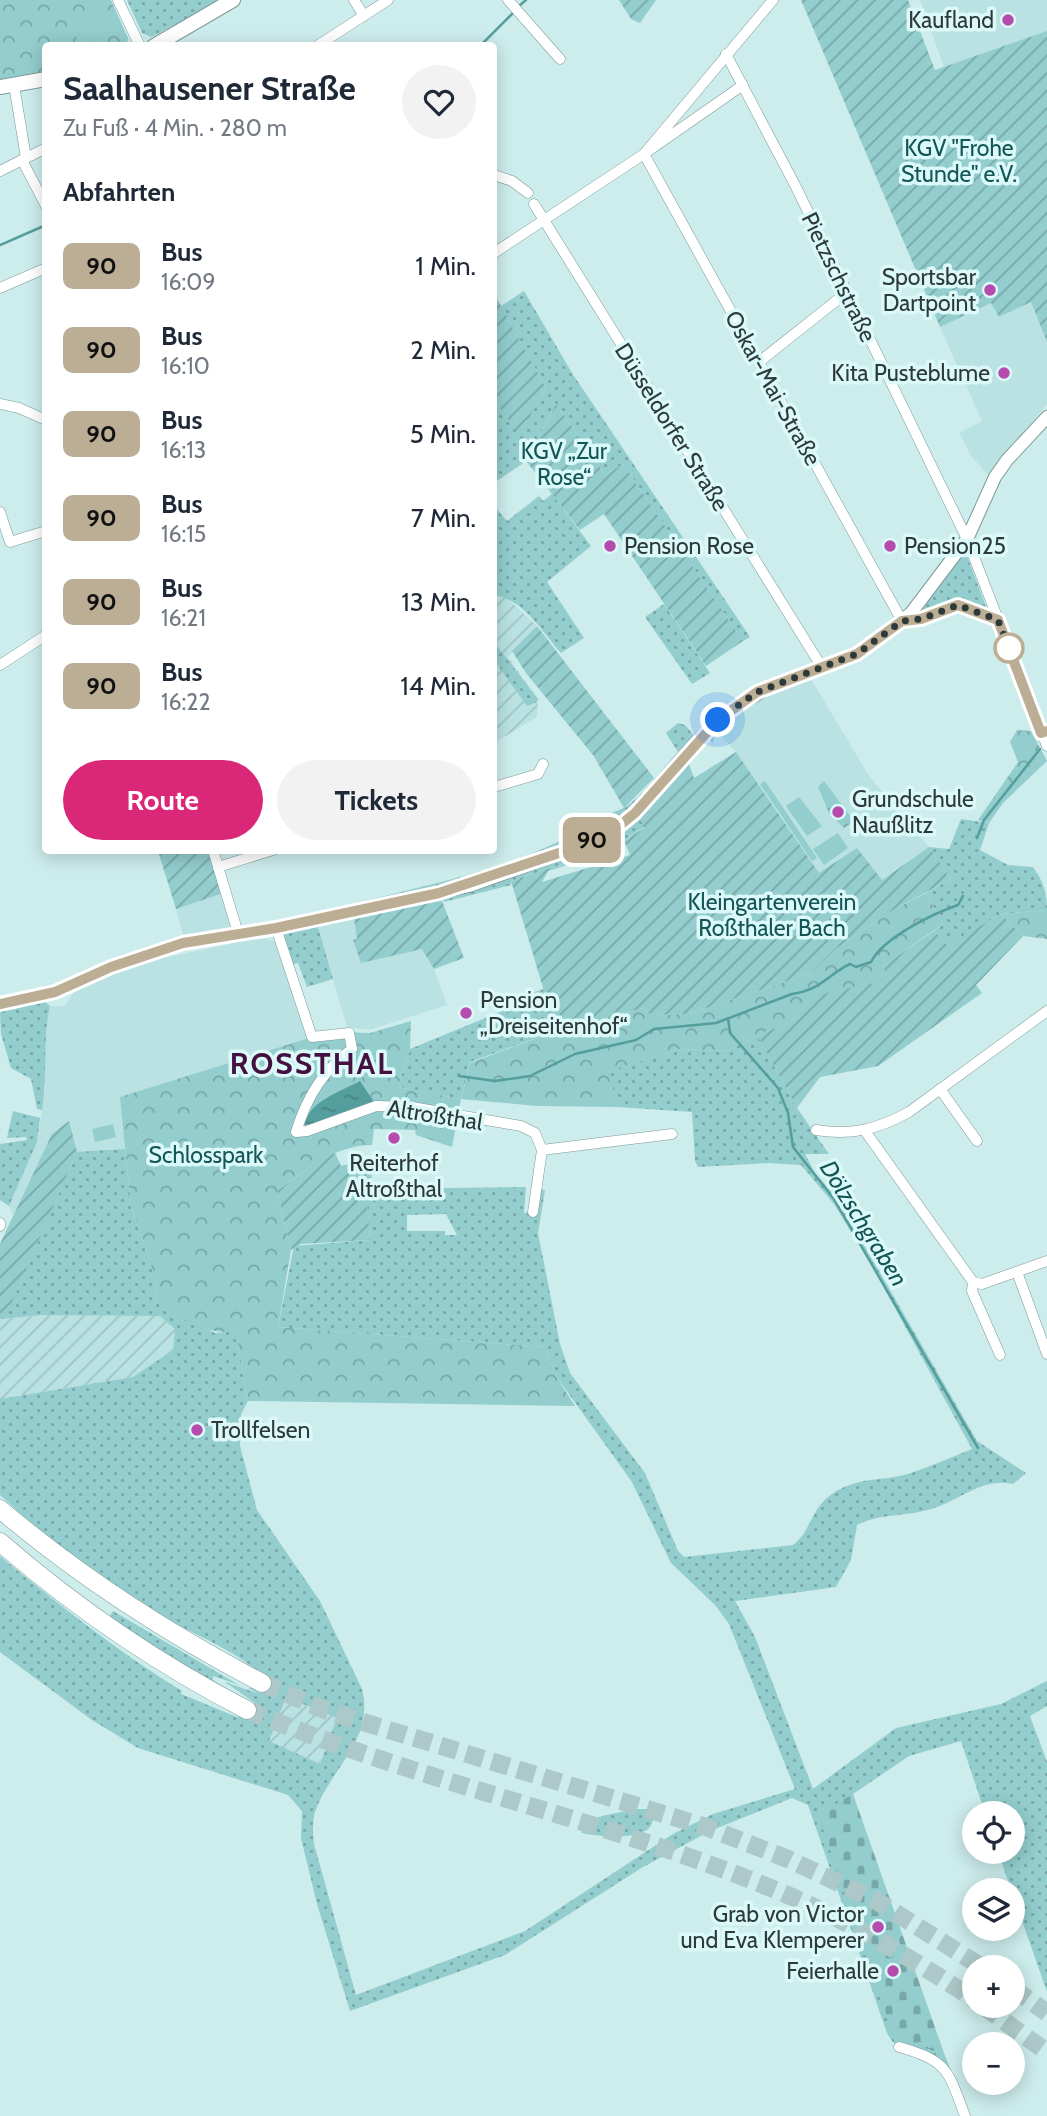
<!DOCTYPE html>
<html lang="de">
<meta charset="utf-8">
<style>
:root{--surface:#fff;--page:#f2f2f3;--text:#1f2937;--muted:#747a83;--accent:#db2777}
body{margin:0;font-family:Cabin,sans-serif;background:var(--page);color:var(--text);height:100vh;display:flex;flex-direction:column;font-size:26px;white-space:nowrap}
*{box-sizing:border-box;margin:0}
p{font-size:23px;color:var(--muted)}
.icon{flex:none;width:38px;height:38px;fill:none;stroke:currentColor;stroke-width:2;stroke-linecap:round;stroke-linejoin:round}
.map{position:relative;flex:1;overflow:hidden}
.drawer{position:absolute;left:42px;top:42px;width:455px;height:812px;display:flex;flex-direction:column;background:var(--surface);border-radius:7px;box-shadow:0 4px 18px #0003}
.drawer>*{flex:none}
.badge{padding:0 14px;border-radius:10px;font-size:24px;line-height:46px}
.fabs{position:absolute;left:962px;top:1801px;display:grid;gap:14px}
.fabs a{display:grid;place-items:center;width:63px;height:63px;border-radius:50%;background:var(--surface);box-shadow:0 4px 18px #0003;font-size:35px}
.you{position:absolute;width:35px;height:35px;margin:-18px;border:5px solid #fff;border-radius:50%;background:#1a73e8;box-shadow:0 0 0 10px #1a73e833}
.map>.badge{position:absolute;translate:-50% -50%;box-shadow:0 0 0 4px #fff}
h2{padding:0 21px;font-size:26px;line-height:63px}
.round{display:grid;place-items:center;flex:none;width:74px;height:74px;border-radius:37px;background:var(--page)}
.headline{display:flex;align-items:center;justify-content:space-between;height:119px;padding:0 21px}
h1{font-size:33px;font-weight:800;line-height:52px}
.button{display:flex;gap:14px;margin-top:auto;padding:14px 21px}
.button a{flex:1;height:80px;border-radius:42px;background:var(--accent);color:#fff;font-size:28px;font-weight:800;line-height:80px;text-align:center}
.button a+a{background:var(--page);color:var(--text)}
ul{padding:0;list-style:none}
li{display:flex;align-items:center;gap:21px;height:84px;padding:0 21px}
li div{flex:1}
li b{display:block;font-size:26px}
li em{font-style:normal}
li .badge{min-width:77px;font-weight:700;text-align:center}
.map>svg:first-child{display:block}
</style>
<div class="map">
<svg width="1047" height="2116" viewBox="0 0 1047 2116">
<defs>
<pattern id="industrial-furrows" width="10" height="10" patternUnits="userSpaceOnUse" patternTransform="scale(1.75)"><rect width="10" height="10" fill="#bae2e2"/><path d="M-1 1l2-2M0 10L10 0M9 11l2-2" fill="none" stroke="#a0c3c3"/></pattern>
<pattern id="grass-dots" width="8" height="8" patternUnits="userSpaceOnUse" patternTransform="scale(1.75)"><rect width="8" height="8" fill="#93cdcd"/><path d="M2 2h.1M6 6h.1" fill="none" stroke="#78a7a7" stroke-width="1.8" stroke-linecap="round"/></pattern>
<pattern id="forest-crowns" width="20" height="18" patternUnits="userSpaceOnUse" patternTransform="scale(1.75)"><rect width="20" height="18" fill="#93cdcd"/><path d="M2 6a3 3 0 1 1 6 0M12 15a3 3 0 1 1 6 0" fill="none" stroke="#78a7a7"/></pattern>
<pattern id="cemetery-stones" width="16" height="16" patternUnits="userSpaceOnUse" patternTransform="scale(1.75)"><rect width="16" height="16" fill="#93cdcd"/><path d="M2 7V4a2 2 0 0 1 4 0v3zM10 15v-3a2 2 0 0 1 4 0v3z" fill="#78a7a7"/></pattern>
<pattern id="garden-furrows" width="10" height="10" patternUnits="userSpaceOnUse" patternTransform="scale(1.75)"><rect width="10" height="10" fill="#93cdcd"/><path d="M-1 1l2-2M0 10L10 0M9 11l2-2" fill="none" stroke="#78a7a7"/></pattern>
<pattern id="water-ripples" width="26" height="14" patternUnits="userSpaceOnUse" patternTransform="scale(1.75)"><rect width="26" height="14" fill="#559e9e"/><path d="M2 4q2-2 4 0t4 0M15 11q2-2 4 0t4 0" fill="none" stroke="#478282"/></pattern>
</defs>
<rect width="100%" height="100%" fill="#cdecec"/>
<g fill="#bae2e2">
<path d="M920,0H1047V31L944,67Z"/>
<path d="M992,302H1031L1047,342V404L988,475L972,457L959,433L982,421L940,327Z"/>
<path d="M808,674L869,776L929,847L881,880L819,873L736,752L717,732L718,720Z"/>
<path d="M221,894L232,924L230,928L184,938L176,909Z"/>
<path d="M354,918L357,939L353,940L393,954L423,949L434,969L447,1005L369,1030L347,1027L318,927Z"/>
<path d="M262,937L274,941L312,1047L131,1206L0,1244L13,1215L9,1206L37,1142L45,1089V1026L50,1006H65L74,992L99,978L159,959Z"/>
</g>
<g fill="url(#industrial-furrows)">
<path d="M494,598H507L537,626L508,657L538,699L537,717L494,743Z"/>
<path d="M43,1315H160L175,1329L173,1350L133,1377L0,1399V1319Z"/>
<path d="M286,1697L337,1718L320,1764L268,1741Z"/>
</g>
<g fill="url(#grass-dots)" fill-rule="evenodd">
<path d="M127,0H224L151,37L142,33Z"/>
<path d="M524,291L572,373L750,637L743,641L623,464L605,475L556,404L526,461L494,483V399L519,434L546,388L501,306Z"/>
<path d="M552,494L591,546L547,582L584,638L561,653C543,633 522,597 494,596V506L507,521L539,496L543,501Z"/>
<path d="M961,556H967L987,609L958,601L924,613L922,610Z"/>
<path d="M664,604L710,673L692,684L645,617Z"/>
<path d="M494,642L538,699L537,702L527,706L494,660Z"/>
<path d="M718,720L713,742L708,740L640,817L644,827L612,848L511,881V885L444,902L439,893L353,912L342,907C426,884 526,868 598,819C607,813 618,812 627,806C646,792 662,769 678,752L666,733L678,723L685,725L698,740Z"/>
<path d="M961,819L989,823L980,850L1008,865L1033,867C1043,881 1047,892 1047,910L1001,914L947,946L934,931L943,924L926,893L951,879L929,847L949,849Z"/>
<path d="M316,920L333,979L307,987L298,963L289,966L276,928Z"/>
<path d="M543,989L556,1031L470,1062L461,1099L398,1087L410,1049L512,1007L511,1001Z"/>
<path d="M45,1002L50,1006C42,1040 48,1075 42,1110L37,1109L31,1079L11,1068L1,1034L0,1010Z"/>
<path d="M757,1035L797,1108L829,1154H805L815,1173L837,1198L977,1441L1026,1473L1013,1484C982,1477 959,1501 931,1509C906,1517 880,1513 857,1525L851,1560L836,1587L735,1601L755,1637L813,1789L896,1728L1001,1704L1047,1681V1706L1030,1716L1047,1762V1992L998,1852H1013V1813H985L961,1741L909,1756L853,1794L912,2043L923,2040L930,2050L944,2053L969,2116C960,2099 951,2076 937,2064C918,2049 901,2059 887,2033L808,1805L792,1798L710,1831L643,1867L505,1955L350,2011L317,1904L301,1838L302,1811L288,1795L138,1748L92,1720L0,1652V1556C58,1604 118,1652 182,1691L181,1694L237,1717L243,1716L255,1703L225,1682L260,1694L248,1688H257L259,1672C226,1645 185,1631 145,1607C93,1575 45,1536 0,1495V1399L133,1377L173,1350L175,1329L160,1316L43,1315L0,1319V1316L6,1315L77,1152L125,1149L131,1206L157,1283L155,1302L215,1333L236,1331L248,1401L241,1414L240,1446L257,1510L320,1601L362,1689C375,1739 330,1769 315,1812C312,1822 313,1833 314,1844L356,1995L525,1931L673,1834L713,1814L795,1789L729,1624L715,1605L671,1563L632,1482L556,1376L545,1347L278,1327L294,1246L370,1240L366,1189L526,1187L524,1213L533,1212L538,1189L545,1190L538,1233L560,1344L570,1373L645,1473L678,1551L684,1557L793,1545C810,1532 811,1511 828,1497C856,1475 879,1483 911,1473C931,1466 952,1457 972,1449L867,1257L834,1204L801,1165L769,1163L698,1167L695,1161L692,1112L617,1107L608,1071L679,1049L728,1051ZM446,1214L457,1235H445V1231H407V1215ZM286,1697L337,1718L320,1764L269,1741Z"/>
<path d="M13,1111L40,1118L37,1142L9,1206L0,1200V1144L27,1140L26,1137L7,1138Z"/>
<path d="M113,1611L239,1685L213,1676V1680L230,1692L203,1679L108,1619Z"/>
<path d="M635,1809H650C667,1844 599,1837 582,1833L581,1826L602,1816Z"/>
</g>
<g fill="url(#forest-crowns)">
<path d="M0,0H111L128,38L127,45L46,46L45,73L0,81Z"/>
<path d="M1017,730L1031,731L1047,761L1003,803L989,823L978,820L1018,762L1010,742Z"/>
<path d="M824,781L854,821L844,828L829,813L818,787Z"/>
<path d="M926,893L943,924L883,966L889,980L807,1003L791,1022L757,1035L728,1051L679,1049L609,1071L617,1107L537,1106L461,1099L452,1147L416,1135L415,1130L374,1129L372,1145C335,1145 305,1170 277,1191L291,1250L278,1327L545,1347L556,1376L575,1406L248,1401L236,1332C203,1334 182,1319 155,1302L157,1283L131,1206L120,1097L312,1037L340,1032L370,1033L411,1021L410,1049L398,1087L461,1099L470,1063L556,1031L643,1008L651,1015L689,1014L811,973L837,948L893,910Z"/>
<path d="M1047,910V939L1023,936L1001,914Z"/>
</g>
<path fill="url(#cemetery-stones)" d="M853,1794L944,2053L930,2050L923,2040L909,2048L894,2037L818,1814Z"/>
<g fill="url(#garden-furrows)" fill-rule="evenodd">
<path d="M619,0H656L640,23L631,19Z"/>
<path d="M801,0H908L935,70L1047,31V342L1031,302L999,317L991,303L940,327Z"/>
<path d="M494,293L546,388L519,435L494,399Z"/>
<path d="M556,404L605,475L623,464L743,641L706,666L604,514L580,530L526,461Z"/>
<path d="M537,626L654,778L624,808L593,755L526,673L512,651Z"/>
<path d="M736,752L819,873L857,848L882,880L929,847L951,879L893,910L837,948L811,973L689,1014L651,1015L643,1008L556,1031L511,881L612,848L644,828L640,818L689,764L694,778ZM625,843L630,855L542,882L548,871L612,851Z"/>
<path d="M158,851H208L221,894L176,909Z"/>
<path d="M439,893L464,958L434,969L422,949L361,963L353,940L357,939L353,912Z"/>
<path d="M1001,914L1023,936L976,985L982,993L878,1066L820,1077L797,1108L757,1035L791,1022L807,1003L822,994L888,980L883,966L934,931L947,945Z"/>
<path d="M69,1121L77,1152L6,1316H0V1244L52,1134Z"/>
<path d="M335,1153L341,1166L371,1158L372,1188L366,1190L370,1240L301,1244L291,1250L277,1191L315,1163Z"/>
</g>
<g fill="#93cdcd">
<path d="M105,4L116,28L80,45L69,20Z"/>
<path d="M765,781L817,858L812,861L760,784Z"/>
<path d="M799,797L822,826L807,836L786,806Z"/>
<path d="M838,833L848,848L824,865L813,849Z"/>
<path d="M113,1124L116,1137L95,1142L92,1129Z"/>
</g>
<path fill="url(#water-ripples)" d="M360,1081L374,1102L337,1118L305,1125C307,1102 342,1091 360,1081Z"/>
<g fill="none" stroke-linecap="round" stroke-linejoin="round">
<g stroke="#559e9e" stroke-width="2.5">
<path d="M519,6L526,0"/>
<path d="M480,46L515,11"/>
<path d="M0,245L46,225"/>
<path d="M977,838L984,820L1040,749"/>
<path d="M728,1018L730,1033L778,1088L788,1113L793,1147L834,1199L978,1448"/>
<path d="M459,1076L495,1081L530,1076L575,1054L636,1040L654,1029L716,1023L792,994C821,990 827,975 850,964L856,967L871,962C883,938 932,914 958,905L963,896"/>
</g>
<g stroke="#adc8c8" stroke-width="18" stroke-dasharray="18 9" stroke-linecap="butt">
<path d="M262,1683L327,1711L706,1827L788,1859L875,1900L982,1967"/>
<path d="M247,1710C424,1784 614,1821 790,1896C854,1924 916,1961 975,2000"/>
<path d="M1013,1988L1047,2013"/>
<path d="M983,2006L1047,2052"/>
</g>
<g stroke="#7d9999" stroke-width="11">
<g id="minor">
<path d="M118,0L140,46"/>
<path d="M354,0L364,16"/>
<path d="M508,0L560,59"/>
<path d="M317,46L388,0"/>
<path d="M726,54L796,187L967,539L1047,746"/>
<path d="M14,85L26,158"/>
<path d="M743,85L644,154L902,621L921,619L958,605L998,620"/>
<path d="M22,160L46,206"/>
<path d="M0,171L46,148"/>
<path d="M494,175L512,181L528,193"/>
<path d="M534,204L823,669"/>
<path d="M494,253L644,154L773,0"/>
<path d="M0,288L46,268"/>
<path d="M759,362L846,293"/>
<path d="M0,404L19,408L46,420"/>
<path d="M0,512L10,542L46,531"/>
<path d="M0,665L46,635"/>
<path d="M494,787L538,774L543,764"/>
<path d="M213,850L238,933"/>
<path d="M218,867L273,850"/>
<path d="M276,928L312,1037L349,1033L352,1049C324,1069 306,1099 296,1132L307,1131L376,1106L412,1107L521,1126L535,1133L542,1150L533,1212"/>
<path d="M940,1089L977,1141"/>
<path d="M816,1130C851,1136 878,1129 909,1112L1047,1011"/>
<path d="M865,1131L973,1282L972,1291L1000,1355"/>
<path d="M542,1150L672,1134"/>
<path d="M0,1223V1226"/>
<path d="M1017,1272L1047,1354"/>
<path d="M973,1282L982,1284L1047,1261"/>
<path d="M899,2047C948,2061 948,2070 965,2116"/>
</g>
</g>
<g stroke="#7d9999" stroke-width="14">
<path id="tertiary" d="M0,1004L55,992L111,967L183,943L276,928L469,886L542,860L613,831L635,813L698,740L733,708L770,687L857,654L911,613L967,539L995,477L1007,460L1047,417"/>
</g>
<g stroke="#7d9999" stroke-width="16">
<g id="secondary">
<path d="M154,46L233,0"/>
<path d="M0,87L46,79"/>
</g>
</g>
<g stroke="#7d9999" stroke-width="19">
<g id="motorway">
<path d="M0,1509C81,1578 167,1633 262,1683"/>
<path d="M0,1542C76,1608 158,1664 247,1710"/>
</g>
</g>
<use href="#minor" stroke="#fff" stroke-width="10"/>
<use href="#tertiary" stroke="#fff" stroke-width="12"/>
<use href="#secondary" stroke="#fff" stroke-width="14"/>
<use href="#motorway" stroke="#fff" stroke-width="18"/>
</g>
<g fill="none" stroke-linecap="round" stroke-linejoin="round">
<g stroke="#fff" stroke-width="16">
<path id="line" d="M0,1004L55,992L111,967L183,943L276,928L439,893L580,846L613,831L635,813L718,720L757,692L857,654L902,621L921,619L958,605L998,620L1041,733L1047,731"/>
</g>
<use href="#line" stroke="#bcae94" stroke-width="10"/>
<path stroke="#2e3a3a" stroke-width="7" stroke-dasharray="0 12.6" d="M718,720L757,692L857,654L902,621L921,619L958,605L998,620L1009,648"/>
</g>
<g fill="#b54bad" stroke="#dbf9f9" stroke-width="2.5">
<circle cx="1008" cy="20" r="7"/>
<circle cx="990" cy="290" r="7"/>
<circle cx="1004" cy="373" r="7"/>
<circle cx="610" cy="546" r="7"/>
<circle cx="890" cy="546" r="7"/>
<circle cx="838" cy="812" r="7"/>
<circle cx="466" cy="1013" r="7"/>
<circle cx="394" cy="1138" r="7"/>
<circle cx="197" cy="1430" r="7"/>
<circle cx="878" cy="1927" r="7"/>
<circle cx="893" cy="1971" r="7"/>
</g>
<circle fill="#fff" stroke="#bcae94" stroke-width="3.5" cx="1009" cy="648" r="14"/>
<g text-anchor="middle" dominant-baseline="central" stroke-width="7" stroke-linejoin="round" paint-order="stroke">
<g font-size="23" fill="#2e3a3a" stroke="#dbf9f9" text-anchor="end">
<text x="994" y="20">Kaufland</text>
<text x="976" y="277">Sportsbar<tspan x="976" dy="26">Dartpoint</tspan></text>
<text x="990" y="373">Kita Pusteblume</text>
<text x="624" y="546" text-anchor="start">Pension Rose</text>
<text x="904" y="546" text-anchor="start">Pension25</text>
<text x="852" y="799" text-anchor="start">Grundschule<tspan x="852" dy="26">Naußlitz</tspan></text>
<text x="480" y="1000" text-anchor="start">Pension<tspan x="480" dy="26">„Dreiseitenhof“</tspan></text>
<text x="394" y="1163" text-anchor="middle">Reiterhof<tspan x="394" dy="26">Altroßthal</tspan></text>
<text x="211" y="1430" text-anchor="start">Trollfelsen</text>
<text x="864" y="1914">Grab von Victor<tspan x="864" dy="26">und Eva Klemperer</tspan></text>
<text x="879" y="1971">Feierhalle</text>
</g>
<g font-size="23" fill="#145555" stroke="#dbf9f9">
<text x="959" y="148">KGV "Frohe<tspan x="959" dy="26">Stunde" e.V.</tspan></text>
<text x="564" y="451">KGV „Zur<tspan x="564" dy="26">Rose“</tspan></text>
<text x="772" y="902">Kleingartenverein<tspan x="772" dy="26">Roßthaler Bach</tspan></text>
<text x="206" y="1155">Schlosspark</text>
</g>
<g font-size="23" fill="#2e3a3a" stroke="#dbf9f9">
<text transform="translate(839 277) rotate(64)">Pietzschstraße</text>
<text transform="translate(773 388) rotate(61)">Oskar-Mai-Straße</text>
<text transform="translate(672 427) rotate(58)">Düsseldorfer Straße</text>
<text transform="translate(435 1115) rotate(9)">Altroßthal</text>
</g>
<g font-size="24" font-style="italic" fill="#145454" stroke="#dbf9f9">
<text transform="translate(864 1223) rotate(58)">Dölzschgraben</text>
</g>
<g font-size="30" font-weight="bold" letter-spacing="2" fill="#431040" stroke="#dbf9f9">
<text x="312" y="1063">ROSSTHAL</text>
</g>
</g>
</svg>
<div class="fabs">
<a><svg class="icon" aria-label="locate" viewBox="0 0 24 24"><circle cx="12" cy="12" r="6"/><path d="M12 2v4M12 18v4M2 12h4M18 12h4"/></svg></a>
<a><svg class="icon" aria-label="layers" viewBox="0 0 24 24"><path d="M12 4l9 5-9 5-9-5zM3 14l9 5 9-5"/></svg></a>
<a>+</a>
<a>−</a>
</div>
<div class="you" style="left:718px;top:720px"></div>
<b class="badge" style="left:592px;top:840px;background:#bcae94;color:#111">90</b>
<section class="drawer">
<div class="headline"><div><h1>Saalhausener Straße</h1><p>Zu Fuß · 4 Min. · 280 m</p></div><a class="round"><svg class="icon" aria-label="heart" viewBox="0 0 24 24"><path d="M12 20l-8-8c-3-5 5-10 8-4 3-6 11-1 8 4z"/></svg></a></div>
<h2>Abfahrten</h2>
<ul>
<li><span class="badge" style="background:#bcae94;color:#111">90</span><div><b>Bus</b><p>16:09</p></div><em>1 Min.</em></li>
<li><span class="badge" style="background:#bcae94;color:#111">90</span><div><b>Bus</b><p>16:10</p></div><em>2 Min.</em></li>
<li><span class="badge" style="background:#bcae94;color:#111">90</span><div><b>Bus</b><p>16:13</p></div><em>5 Min.</em></li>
<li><span class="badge" style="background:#bcae94;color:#111">90</span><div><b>Bus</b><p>16:15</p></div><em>7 Min.</em></li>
<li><span class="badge" style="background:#bcae94;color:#111">90</span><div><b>Bus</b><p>16:21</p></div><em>13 Min.</em></li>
<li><span class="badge" style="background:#bcae94;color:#111">90</span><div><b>Bus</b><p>16:22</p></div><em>14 Min.</em></li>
</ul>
<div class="button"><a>Route</a><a>Tickets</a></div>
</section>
</div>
